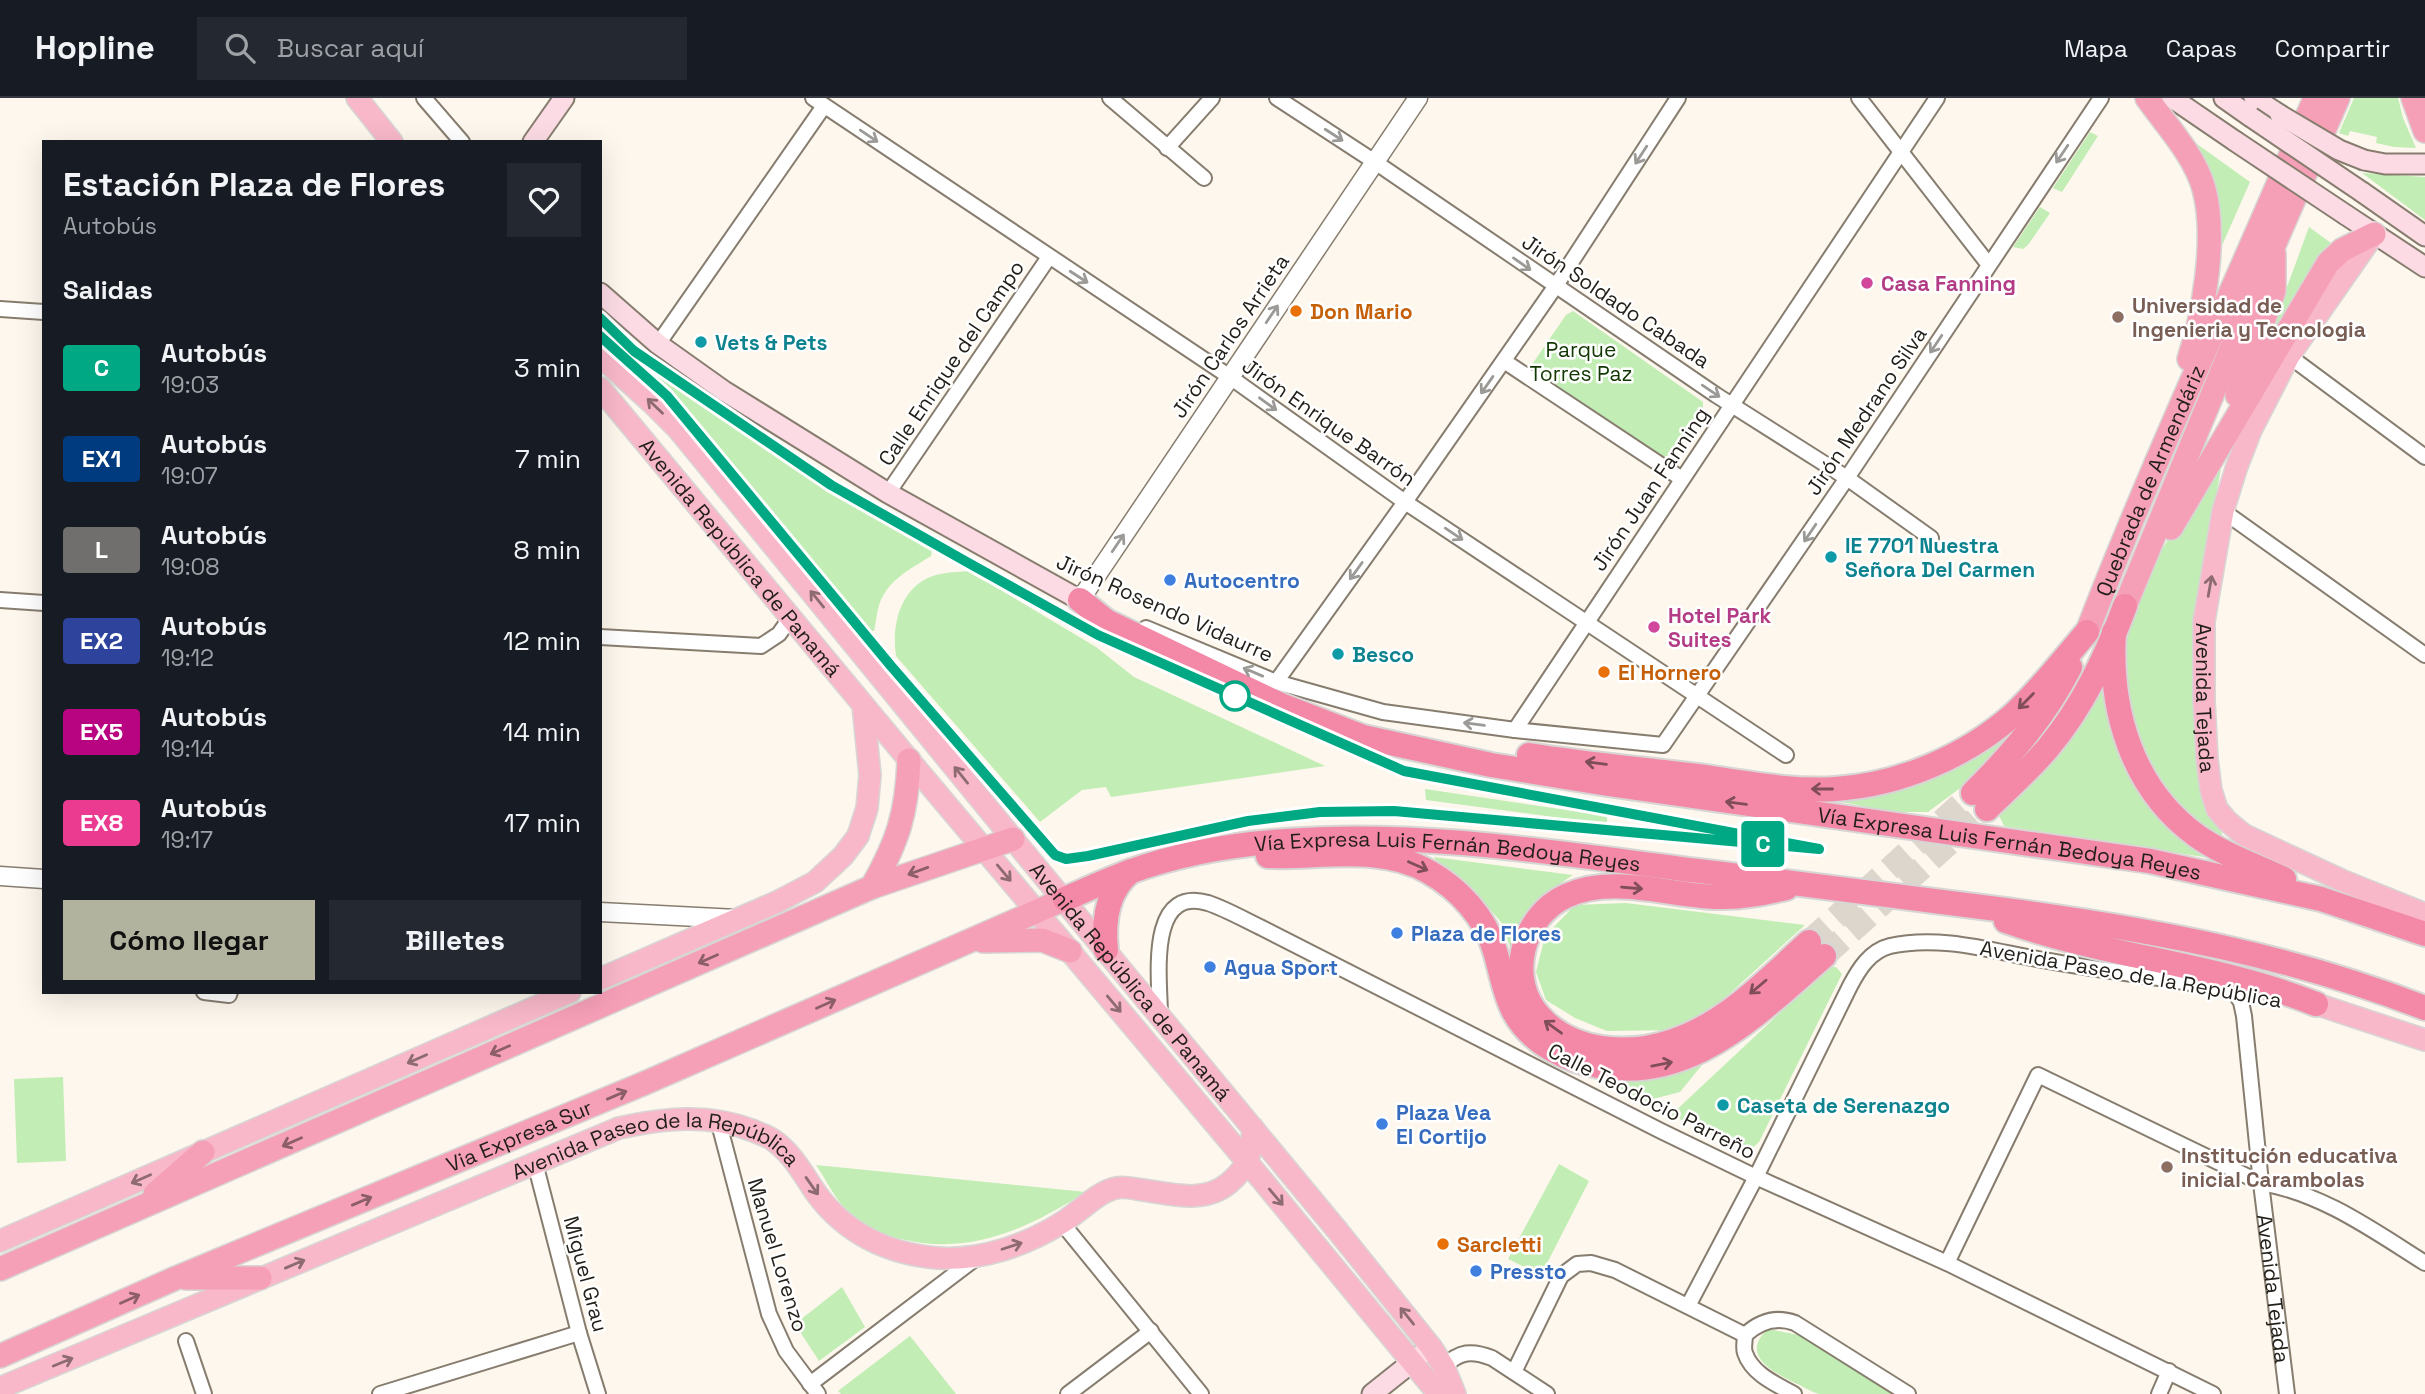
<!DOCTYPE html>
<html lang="es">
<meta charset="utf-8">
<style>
:root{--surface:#171b24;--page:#242831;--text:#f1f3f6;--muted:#9ea1a6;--line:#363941;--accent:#b2b39e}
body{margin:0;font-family:"Space Grotesk",sans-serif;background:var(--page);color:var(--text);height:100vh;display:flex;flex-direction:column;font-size:26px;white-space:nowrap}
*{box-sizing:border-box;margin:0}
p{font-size:23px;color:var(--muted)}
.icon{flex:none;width:38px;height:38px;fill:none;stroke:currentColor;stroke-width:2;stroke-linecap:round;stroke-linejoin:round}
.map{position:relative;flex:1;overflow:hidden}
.panel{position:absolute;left:42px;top:42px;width:560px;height:854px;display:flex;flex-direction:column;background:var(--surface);border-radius:0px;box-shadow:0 7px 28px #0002}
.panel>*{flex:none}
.badge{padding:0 14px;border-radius:5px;font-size:24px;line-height:46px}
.map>.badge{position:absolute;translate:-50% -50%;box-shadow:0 0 0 4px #fff}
h2{padding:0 21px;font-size:26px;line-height:63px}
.round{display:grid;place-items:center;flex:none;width:74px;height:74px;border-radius:0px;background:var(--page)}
.overview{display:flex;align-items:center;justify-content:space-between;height:119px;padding:0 21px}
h1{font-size:33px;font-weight:700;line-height:52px}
.button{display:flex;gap:14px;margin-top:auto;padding:14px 21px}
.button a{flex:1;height:80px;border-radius:0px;background:var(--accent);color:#111;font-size:28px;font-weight:700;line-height:80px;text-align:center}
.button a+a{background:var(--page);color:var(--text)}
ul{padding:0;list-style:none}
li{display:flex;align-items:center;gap:21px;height:91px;padding:0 21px}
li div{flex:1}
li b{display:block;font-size:26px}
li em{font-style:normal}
li .badge{min-width:77px;font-weight:700;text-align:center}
header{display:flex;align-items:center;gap:42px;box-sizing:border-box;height:98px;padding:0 35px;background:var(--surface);border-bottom:2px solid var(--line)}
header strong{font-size:33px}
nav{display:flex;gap:38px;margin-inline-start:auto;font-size:24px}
.search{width:490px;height:63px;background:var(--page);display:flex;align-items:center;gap:18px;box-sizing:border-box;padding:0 24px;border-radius:0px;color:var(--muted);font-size:26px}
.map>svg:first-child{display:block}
</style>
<header>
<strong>Hopline</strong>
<div class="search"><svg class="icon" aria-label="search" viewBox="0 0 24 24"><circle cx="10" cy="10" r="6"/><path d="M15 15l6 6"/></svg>Buscar aquí</div>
<nav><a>Mapa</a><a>Capas</a><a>Compartir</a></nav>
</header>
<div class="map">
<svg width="2425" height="1296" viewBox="0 0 2425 1296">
<rect width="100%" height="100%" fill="#fdf7ed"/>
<g fill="#c2edb4">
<path d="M2354,0H2398L2403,20L2416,50L2394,49L2376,45L2377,39L2350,33L2348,38L2339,35Z"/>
<path d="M2090,34L2098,38L2062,94L2053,90Z"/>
<path d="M2190,41L2250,84L2212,170L2217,115L2214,82Z"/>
<path d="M2362,75L2425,79V122Z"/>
<path d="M2040,109L2050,115L2028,147L2023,151L2013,149Z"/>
<path d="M2309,129L2331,145L2261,260Z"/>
<path d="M1573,213L1703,304V311L1670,357L1663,359L1659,358L1534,277L1532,270L1533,265L1566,217Z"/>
<path d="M630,254L692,302L775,357L932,453L931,458C909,472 885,483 878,511C876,518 876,526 874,533H869L668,293L625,257Z"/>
<path d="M2226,343L2211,426L2214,648L2222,738C2189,725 2169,699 2152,668C2123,617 2111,556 2134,499C2143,479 2158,459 2169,440C2188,408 2207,375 2226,343Z"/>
<path d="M969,473L1096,549L1134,579L1325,668L1111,699L1106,689L1082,692L1040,724L896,558C891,526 901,487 936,477C947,474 958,474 969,473Z"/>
<path d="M2106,566L2111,604L2210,760L2004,728L1998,715Z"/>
<path d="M2058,581L1983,673L1928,714H1894L1815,699L1907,683Z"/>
<path d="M1425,691L1607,718V726L1426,702Z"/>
<path d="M1434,759L1573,777C1533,803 1530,812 1512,855L1501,824L1464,782L1440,768Z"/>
<path d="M1626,805L1805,827L1715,909L1678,932L1607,933L1575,920L1546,902L1536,874L1545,838L1575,807Z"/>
<path d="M1829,869H1836L1842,876L1759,1044L1749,1053L1671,1017Z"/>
<path d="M1706,962L1680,994L1645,1003L1589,975Z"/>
<path d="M63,979L66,1063L17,1065L14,981Z"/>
<path d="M1559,1066L1589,1083L1541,1177L1508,1161Z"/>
<path d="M816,1067L1086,1094C1026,1131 972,1158 901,1141C879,1136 857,1126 842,1107C832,1095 825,1080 816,1067Z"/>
<path d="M842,1189L865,1229L819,1263L795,1226Z"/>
<path d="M1768,1231L1799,1237L1892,1296C1869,1296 1843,1296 1820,1296C1812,1295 1803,1288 1795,1285C1773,1274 1739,1257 1768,1231Z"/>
<path d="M910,1238L956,1296H841L838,1293Z"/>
</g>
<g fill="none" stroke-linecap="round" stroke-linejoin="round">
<g stroke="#dcd6cd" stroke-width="24" stroke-dasharray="24 12" stroke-linecap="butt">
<path d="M1809,844L1973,695"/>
<path d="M1824,858L1987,711"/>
</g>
<g stroke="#877d6f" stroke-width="18">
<g id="minor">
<path d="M424,0L462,44"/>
<path d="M813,0L1230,279L1405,404L1786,657"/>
<path d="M1110,0L1204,80"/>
<path d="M1277,0L1375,64L1716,297L1847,380L1931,440"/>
<path d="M1859,0L1989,167"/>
<path d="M1167,50L1212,0"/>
<path d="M0,211L44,214"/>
<path d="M658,246L824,8"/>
<path d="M2289,258L2425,359"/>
<path d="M1504,263L1682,381"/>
<path d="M888,395L1049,159"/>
<path d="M2223,413L2425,557"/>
<path d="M0,502L44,505"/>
<path d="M1146,530L1276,584L1383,614L1515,632L1663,647L1847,380L2101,0"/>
<path d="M600,539L761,548L779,536L791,519"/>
<path d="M1276,584L1405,404L1555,189L1678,0"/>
<path d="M1515,632L1937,0"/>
<path id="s1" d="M2233,892L2241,904L2244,918L2261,1085L2287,1296"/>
<path d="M204,894L229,897L230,894"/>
<path d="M1160,917C1160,883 1146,787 1208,805C1226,811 1245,822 1262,830L1661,1033L1756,1079L1947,1165L2213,1296"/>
<path d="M718,1022L769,1216L786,1253L818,1296"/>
<path d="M535,1065L579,1235L598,1296"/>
<path d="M1062,1125L1201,1296"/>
<path d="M1947,1165L2038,977L2261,1085C2322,1095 2374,1133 2425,1165"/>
<path d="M1688,1208L1756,1079L1850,888C1859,871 1870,853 1890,848C1943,836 1998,855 2049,863C2117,875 2184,882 2251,896"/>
<path d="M186,1243L204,1296"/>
<path d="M1444,1269C1459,1253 1472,1252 1492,1260L1547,1296"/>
<path d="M1514,1274L1561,1178L1577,1166L1591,1165L1615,1172L1745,1237"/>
<path d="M810,1286L976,1160"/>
<path d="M380,1296L579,1235"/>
<path d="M1068,1296L1151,1233"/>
<path d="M1794,1296C1776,1286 1752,1276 1745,1255C1743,1250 1745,1242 1745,1237C1760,1223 1776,1218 1795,1225L1908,1296"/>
<path d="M2159,1296L2169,1273"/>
</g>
</g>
<g stroke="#877d6f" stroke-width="21">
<g id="tertiary">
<path d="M1080,502L1418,0"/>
<path d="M0,778L44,781"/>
<path d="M600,814L737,821"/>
</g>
</g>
<g stroke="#877d6f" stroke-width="23">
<g id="secondary">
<path d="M2172,0L2235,43"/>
<path d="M2224,0L2251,19"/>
<path d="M2254,0L2280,17"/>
<path d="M533,44L564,0"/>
<path d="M2364,62L2385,66H2425"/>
<path d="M2362,94L2425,138"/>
<path d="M2346,117L2425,169"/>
<path d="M600,195L658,246L724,293L888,395L1080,502"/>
<path d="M1372,1296L1431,1249"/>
</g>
</g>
<g stroke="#d7d6d5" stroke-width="24">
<g id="primary">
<path d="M357,0L392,44"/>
<path id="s2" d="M2374,136L2289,258L2251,332L2236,371L2223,413L2204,523V603L2207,661L2211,692L2217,711L2227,723L2244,737L2341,782L2425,816"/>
<path id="s3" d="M600,258L652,305L678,331L1013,741L1337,1132L1431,1249L1444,1269L1455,1296"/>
<path id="s4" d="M600,290L909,662L1248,1065L1431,1287L1453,1296"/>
<path d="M600,881L777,804L815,784L843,758L858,738L867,710L870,677L863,607"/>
<path d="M2316,906L2425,942"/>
<path d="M0,1143L570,894"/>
<path id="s5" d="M0,1290L619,1030C665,1020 709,1015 754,1033C760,1036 768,1038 773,1042C792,1055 803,1076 816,1095C845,1135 888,1156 938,1160C981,1163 1027,1147 1063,1124C1080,1114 1097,1094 1116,1090C1124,1088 1135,1091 1143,1092C1172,1096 1204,1106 1229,1085C1250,1067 1251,1057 1253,1030"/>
</g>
</g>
<g stroke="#d7d6d5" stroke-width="26">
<g id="trunk">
<path d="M2147,0C2167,28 2195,58 2204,91C2217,139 2204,215 2189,261"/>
<path d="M2413,0L2425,33"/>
<path d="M2237,297L2274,193V156"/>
<path d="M2171,430L2328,165L2342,152L2374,136"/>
<path d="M2125,508L2274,147L2338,0"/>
<path id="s6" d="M2087,534C2157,353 2240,178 2315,0"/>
<path d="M872,789C898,743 907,715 909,662"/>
<path d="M983,843L1042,842L1070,853"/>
<path d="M155,1096L203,1054"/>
<path d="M0,1171L872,789L1013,741"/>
<path d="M186,1180H260"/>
<path id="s7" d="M0,1258L176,1180L645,985L1065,801"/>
</g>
</g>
<g stroke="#d7d6d5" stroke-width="28">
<g id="motorway">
<path id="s8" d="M1080,502L1106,523L1185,561L1283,608L1363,639L1491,667L1608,686L2150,763L2321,801L2425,836"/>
<path d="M2114,534C2109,612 2132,691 2197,738C2224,757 2255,767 2284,781"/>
<path d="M1529,657C1585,666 1641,671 1697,678C1742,684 1789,694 1835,691C1899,687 1965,659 2013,617C2040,592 2063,562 2087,534"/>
<path d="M1973,695C2012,656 2045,618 2070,569"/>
<path d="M1987,711C2008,691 2029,672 2048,650C2083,608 2106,559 2125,508"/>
<path d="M1268,758C1320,760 1382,746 1429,774C1459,791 1485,819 1495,853C1501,873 1504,895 1514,914C1527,938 1550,953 1575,962C1679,997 1753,920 1824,858"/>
<path d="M1786,790C1764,795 1741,800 1718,799C1670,798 1612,776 1566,798C1522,818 1505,881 1540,919C1573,955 1629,958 1673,943C1727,925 1768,881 1809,844"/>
<path id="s9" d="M1065,801C1086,792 1107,782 1129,774C1178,756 1234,746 1286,743C1429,732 1573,758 1715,775C1815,787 1914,800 2013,813C2154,832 2292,858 2425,910"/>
<path d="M2006,823C2107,859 2216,866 2316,906"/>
<path d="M1106,852C1103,823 1107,792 1131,773"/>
</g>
</g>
<use href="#minor" stroke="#fff" stroke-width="14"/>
<use href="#tertiary" stroke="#fff" stroke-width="18"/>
<use href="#secondary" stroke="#fcdbe5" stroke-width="19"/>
<use href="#primary" stroke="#f8b8ca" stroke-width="21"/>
<use href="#trunk" stroke="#f6a0b8" stroke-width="23"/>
<use href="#motorway" stroke="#f488a7" stroke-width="24"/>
<g stroke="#877d6f" stroke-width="23" stroke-linecap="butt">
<g id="secondary-bridge">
<path d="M2280,17L2339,52L2364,62"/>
<path d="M2251,19L2362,94"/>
<path d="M2235,43L2346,117"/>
</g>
</g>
<use href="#secondary-bridge" stroke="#fcdbe5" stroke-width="19"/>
</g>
<defs><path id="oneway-shaft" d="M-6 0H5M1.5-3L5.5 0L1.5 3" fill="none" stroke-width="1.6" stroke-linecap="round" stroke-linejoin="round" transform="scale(1.75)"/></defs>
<g stroke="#9c9a97">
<use href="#oneway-shaft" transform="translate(1334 37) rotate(33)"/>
<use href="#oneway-shaft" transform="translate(869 38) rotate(34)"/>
<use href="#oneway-shaft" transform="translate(2062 56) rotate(124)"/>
<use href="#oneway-shaft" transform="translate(1641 57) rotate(123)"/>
<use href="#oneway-shaft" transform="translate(1522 166) rotate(35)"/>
<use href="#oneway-shaft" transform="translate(1079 179) rotate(33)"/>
<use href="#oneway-shaft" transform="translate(1272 216) rotate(-56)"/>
<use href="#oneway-shaft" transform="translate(1936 246) rotate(124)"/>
<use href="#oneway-shaft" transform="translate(1487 287) rotate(125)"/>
<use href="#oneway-shaft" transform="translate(1711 293) rotate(34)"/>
<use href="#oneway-shaft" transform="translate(1268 306) rotate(36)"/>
<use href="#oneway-shaft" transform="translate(1810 435) rotate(124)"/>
<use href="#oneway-shaft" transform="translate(1454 436) rotate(34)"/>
<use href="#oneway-shaft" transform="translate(1118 445) rotate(-56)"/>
<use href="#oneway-shaft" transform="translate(1356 473) rotate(126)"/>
<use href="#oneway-shaft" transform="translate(1253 574) rotate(-157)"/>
<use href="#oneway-shaft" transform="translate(1474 626) rotate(-172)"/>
</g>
<g stroke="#8d6b71">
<use href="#oneway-shaft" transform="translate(655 308) rotate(-136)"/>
<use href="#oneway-shaft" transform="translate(2210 488) rotate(-80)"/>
<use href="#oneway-shaft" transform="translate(817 501) rotate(-129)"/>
<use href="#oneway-shaft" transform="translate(961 677) rotate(-129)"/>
<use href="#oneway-shaft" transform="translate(1004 775) rotate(50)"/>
<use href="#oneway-shaft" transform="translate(1114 906) rotate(50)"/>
<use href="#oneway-shaft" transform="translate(417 961) rotate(156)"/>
<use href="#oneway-shaft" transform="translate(141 1081) rotate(156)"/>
<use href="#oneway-shaft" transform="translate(812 1088) rotate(55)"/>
<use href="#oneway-shaft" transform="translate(1276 1099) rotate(50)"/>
<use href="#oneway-shaft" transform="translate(1012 1148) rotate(-18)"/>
<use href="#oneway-shaft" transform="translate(295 1166) rotate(-23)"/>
<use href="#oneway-shaft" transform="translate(1407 1218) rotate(-129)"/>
<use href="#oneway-shaft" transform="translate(63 1264) rotate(-22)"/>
</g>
<g stroke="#804e58">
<use href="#oneway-shaft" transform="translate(2026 603) rotate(135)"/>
<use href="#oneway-shaft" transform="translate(1596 665) rotate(-173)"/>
<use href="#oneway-shaft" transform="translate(1822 691) rotate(-180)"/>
<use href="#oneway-shaft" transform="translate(1736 705) rotate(-172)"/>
<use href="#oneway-shaft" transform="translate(1418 768) rotate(24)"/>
<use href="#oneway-shaft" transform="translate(1632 790) rotate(5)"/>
<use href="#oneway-shaft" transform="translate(1758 889) rotate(140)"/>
<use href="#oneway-shaft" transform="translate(1553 929) rotate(-144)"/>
<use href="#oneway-shaft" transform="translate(1662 966) rotate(-11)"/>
</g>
<g stroke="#8c5f68">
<use href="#oneway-shaft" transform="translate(918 773) rotate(160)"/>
<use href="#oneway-shaft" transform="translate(708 861) rotate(156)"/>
<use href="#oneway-shaft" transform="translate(826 906) rotate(-24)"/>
<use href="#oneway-shaft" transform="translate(500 952) rotate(156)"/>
<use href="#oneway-shaft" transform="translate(617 997) rotate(-23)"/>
<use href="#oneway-shaft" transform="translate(292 1044) rotate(156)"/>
<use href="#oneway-shaft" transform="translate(362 1103) rotate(-23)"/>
<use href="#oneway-shaft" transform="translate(130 1201) rotate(-24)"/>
</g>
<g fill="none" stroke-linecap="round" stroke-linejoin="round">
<g stroke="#fff" stroke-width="16">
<path id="line" d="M600,220L634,253L831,387L965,463L1098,537L1404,673L1819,751L1394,713L1320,714L1248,723L1088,758L1066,761L1055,757L891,568L667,298L600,238"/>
</g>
<use href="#line" stroke="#00a884" stroke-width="10"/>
</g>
<g fill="#d1479c" stroke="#fff" stroke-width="2.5">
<circle cx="1867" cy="185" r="7"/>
<circle cx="1654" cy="529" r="7"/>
</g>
<g fill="#e8710a" stroke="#fff" stroke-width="2.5">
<circle cx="1296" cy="213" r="7"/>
<circle cx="1604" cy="574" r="7"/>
<circle cx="1443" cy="1146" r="7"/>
</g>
<g fill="#8d6e63" stroke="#fff" stroke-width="2.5">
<circle cx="2118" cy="219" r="7"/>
<circle cx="2167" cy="1069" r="7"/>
</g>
<g fill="#0f9aa8" stroke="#fff" stroke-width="2.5">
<circle cx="701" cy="244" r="7"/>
<circle cx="1831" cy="459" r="7"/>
<circle cx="1338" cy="556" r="7"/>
<circle cx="1723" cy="1007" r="7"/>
</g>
<g fill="#3f7fe0" stroke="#fff" stroke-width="2.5">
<circle cx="1170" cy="482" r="7"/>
<circle cx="1397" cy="835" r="7"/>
<circle cx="1210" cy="869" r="7"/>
<circle cx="1382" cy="1026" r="7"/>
<circle cx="1476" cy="1173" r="7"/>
</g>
<circle fill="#fff" stroke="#00a884" stroke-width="3.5" cx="1235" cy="598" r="14"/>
<g text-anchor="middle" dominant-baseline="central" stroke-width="5" stroke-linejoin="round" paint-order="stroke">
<g font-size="21" font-weight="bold" fill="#b23c85" stroke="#fff" text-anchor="start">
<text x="1881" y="185">Casa Fanning</text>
<text x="1668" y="517">Hotel Park<tspan x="1668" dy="24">Suites</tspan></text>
</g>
<g font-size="21" fill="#221e18" stroke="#fff">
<text transform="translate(1616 203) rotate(34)">Jirón Soldado Cabada</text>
<text transform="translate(1230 238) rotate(-56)">Jirón Carlos Arrieta</text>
<text transform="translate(951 265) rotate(-56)">Calle Enrique del Campo</text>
<text transform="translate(1866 313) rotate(-56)">Jirón Medrano Silva</text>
<text transform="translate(1329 324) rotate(35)">Jirón Enrique Barrón</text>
<text stroke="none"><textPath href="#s6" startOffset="164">Quebrada de Armendáriz</textPath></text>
<text transform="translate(1650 391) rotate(-56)">Jirón Juan Fanning</text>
<text stroke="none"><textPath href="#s4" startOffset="220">Avenida República de Panamá</textPath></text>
<text transform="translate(1165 510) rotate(24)">Jirón Rosendo Vidaurre</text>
<text stroke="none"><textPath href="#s2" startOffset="506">Avenida Tejada</textPath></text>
<text stroke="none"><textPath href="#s8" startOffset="971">Vía Expresa Luis Fernán Bedoya Reyes</textPath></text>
<text stroke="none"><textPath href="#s9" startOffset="392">Vía Expresa Luis Fernán Bedoya Reyes</textPath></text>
<text transform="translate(2131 876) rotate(10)">Avenida Paseo de la República</text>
<text stroke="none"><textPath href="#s3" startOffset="821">Avenida República de Panamá</textPath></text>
<text transform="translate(1652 1003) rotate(27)">Calle Teodocio Parreño</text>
<text stroke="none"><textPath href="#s7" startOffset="564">Via Expresa Sur</textPath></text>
<text stroke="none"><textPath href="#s5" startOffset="709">Avenida Paseo de la República</textPath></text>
<text transform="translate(778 1157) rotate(73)">Manuel Lorenzo</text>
<text transform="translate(586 1176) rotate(75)">Miguel Grau</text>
<text stroke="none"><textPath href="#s1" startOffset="303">Avenida Tejada</textPath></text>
</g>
<g font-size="21" font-weight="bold" fill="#785e54" stroke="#fff" text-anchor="start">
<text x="2132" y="207">Universidad de<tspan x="2132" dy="24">Ingenieria y Tecnologia</tspan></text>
<text x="2181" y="1057">Institución educativa<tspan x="2181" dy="24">inicial Carambolas</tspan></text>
</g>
<g font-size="21" font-weight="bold" fill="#c56008" stroke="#fff" text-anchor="start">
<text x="1310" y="213">Don Mario</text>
<text x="1618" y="574">El Hornero</text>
<text x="1457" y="1146">Sarcletti</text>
</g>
<g font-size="21" font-weight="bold" fill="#0d838f" stroke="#fff" text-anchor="start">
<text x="715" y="244">Vets &amp; Pets</text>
<text x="1845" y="447">IE 7701 Nuestra<tspan x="1845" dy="24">Señora Del Carmen</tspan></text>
<text x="1352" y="556">Besco</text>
<text x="1737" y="1007">Caseta de Serenazgo</text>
</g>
<g font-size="21" fill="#123702" stroke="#fff">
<text x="1581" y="251">Parque<tspan x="1581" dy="24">Torres Paz</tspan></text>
</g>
<g font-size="21" font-weight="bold" fill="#366cbe" stroke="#fff" text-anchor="start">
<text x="1184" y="482">Autocentro</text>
<text x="1411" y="835">Plaza de Flores</text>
<text x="1224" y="869">Agua Sport</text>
<text x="1396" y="1014">Plaza Vea<tspan x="1396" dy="24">El Cortijo</tspan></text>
<text x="1490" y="1173">Pressto</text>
</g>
</g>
</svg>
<b class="badge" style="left:1763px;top:746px;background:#00a884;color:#fff">C</b>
<section class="panel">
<div class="overview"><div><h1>Estación Plaza de Flores</h1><p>Autobús</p></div><a class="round"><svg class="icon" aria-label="heart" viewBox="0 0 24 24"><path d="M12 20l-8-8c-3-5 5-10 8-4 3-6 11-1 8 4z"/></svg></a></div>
<h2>Salidas</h2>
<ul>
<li><span class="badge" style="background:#00a884;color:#fff">C</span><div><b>Autobús</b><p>19:03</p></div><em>3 min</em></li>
<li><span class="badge" style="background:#003b80;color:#fff">EX1</span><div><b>Autobús</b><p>19:07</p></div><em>7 min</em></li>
<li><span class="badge" style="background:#706f6d;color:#fff">L</span><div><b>Autobús</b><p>19:08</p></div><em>8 min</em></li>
<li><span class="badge" style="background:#2d439c;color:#fff">EX2</span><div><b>Autobús</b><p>19:12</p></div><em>12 min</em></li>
<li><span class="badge" style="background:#b80480;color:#fff">EX5</span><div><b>Autobús</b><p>19:14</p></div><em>14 min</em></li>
<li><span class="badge" style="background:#eb3b91;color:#fff">EX8</span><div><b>Autobús</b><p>19:17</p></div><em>17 min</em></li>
</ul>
<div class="button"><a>Cómo llegar</a><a>Billetes</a></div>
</section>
</div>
